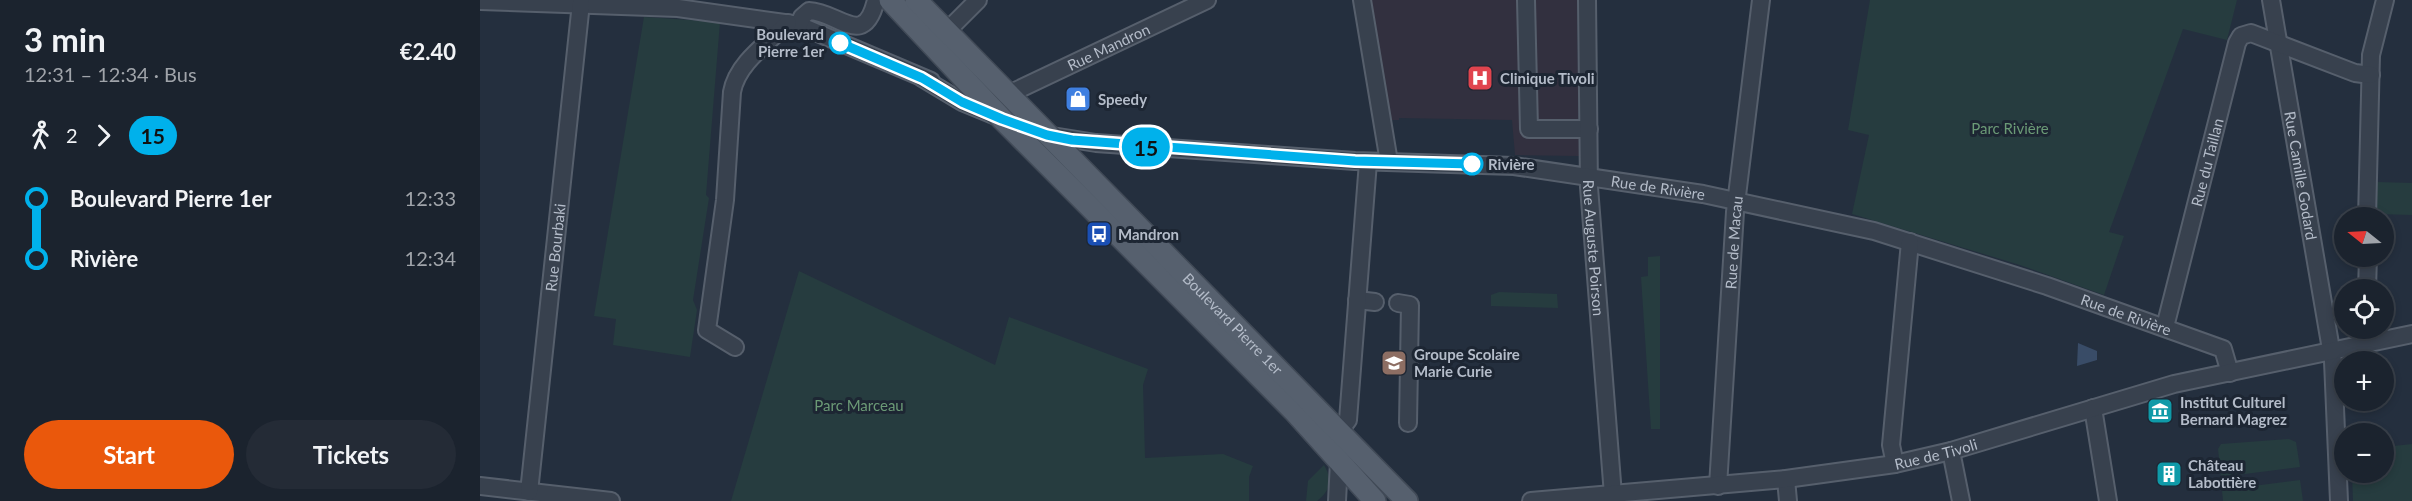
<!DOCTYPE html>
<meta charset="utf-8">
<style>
:root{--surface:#1b232e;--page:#242b36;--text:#f1f3f6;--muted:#a0a4aa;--line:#39404a;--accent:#ea580c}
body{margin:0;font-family:Lato,sans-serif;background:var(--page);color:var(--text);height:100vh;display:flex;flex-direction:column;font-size:22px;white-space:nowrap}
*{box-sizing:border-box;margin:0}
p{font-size:20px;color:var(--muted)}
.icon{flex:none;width:33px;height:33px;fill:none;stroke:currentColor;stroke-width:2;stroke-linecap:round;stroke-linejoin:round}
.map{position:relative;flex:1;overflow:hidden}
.panel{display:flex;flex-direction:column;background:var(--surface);width:480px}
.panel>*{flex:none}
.badge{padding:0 12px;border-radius:20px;font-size:21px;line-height:39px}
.needle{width:39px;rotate:288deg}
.buttons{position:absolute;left:1854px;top:207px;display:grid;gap:12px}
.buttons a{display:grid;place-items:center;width:60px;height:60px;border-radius:50%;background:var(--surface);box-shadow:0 3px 9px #0003,0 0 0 2px var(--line);font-size:30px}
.map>.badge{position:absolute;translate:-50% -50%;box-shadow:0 0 0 3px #fff}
.legs{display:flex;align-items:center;gap:9px;height:66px;padding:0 24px;font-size:20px}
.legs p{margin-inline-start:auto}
.head{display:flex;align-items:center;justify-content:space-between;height:102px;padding:0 24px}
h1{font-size:33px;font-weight:700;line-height:45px}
.cta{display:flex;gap:12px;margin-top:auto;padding:12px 24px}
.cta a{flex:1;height:69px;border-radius:36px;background:var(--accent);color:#fff;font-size:24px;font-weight:700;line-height:69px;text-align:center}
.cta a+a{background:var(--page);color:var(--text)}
ul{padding:0 24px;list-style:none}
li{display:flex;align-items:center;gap:21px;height:60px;font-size:22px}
li i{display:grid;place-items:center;width:9px;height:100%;margin:0 8px;background:currentColor}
li i::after{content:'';width:15px;height:15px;margin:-8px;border:4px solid;border-radius:50%;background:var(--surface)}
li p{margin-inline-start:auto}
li:first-child i{background:linear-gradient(#0000 50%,currentColor 0)}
li:last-child i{background:linear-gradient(currentColor 50%,#0000 0)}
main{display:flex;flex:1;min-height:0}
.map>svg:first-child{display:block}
</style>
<main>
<section class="panel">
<div class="head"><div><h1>3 min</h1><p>12:31 – 12:34 · Bus</p></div><b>€2.40</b></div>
<div class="legs"><svg class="icon" aria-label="walk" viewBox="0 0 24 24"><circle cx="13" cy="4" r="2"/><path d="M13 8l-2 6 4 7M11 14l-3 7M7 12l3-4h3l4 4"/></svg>2<svg class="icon" aria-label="forward" viewBox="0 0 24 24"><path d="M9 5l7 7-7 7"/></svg><b class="badge" style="background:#00b1eb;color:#111">15</b></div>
<ul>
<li><i style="color:#00b1eb"></i><b>Boulevard Pierre 1er</b><p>12:33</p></li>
<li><i style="color:#00b1eb"></i><b>Rivière</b><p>12:34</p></li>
</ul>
<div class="cta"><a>Start</a><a>Tickets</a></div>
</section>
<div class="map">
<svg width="1932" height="501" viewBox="0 0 1932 501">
<rect width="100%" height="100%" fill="#242f3e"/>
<path fill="#32303f" d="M891,0H1097L1099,156L1035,155L1032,120L919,118V120H908Z"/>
<g fill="#263c3f">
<path d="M1390,0H1757L1747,40L1703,29L1629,232L1644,236L1624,295L1540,265L1372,214L1389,135L1368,130Z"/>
<path d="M164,17L240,22L226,195L229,198L213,300L217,310L210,357L133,345L136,319L114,316Z"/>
<path d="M1897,182L1932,183V215L1896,214Z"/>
<path d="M1180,256V429H1171L1161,277L1168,276V257Z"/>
<path d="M319,271L515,365L529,317L668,369L663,385L665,458L743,454L773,466L769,477V501H251Z"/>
<path d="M1019,292L1077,294L1078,308L1011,306V295Z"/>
<path d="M1809,439L1816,442L1820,467L1741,477L1738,449L1741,444Z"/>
<path d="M1932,444V501H1873L1872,473L1904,472V447Z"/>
<path d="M844,465C853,480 850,491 837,501H826L828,481Z"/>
<path d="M1820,480L1823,501H1743L1742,490Z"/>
</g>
<path fill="#394c67" d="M1598,343L1617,351V360L1597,366Z"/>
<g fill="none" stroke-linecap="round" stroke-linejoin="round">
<g stroke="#565f6c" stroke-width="20">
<g id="minor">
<path d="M882,0L909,162"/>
<path d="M1046,0L1049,129H1109"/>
<path id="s1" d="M1107,0L1109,187L1133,495"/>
<path id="s2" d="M1791,0L1853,361L1859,501"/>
<path d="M0,1L198,8L319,25L451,81"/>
<path d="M319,25L322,17L329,11C359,12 384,50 396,0"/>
<path d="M467,31L498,0"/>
<path d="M442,78L482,102L516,116"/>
<path id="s3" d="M529,94L727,0"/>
<path id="s4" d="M566,135L616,143L875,161L1034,166L1223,194L1394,231L1567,286L1743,349L1750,373"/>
<path d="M1887,218L1891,55L1905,0"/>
<path d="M1887,290L1888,256"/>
<path d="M877,300L895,302"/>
<path d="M918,303L930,305L928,423"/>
<path id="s5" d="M1685,327L1757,43L1761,36L1771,33L1875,73L1891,75"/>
<path d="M255,347L227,330L245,200L252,92C257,63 288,43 308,23"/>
<path d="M1613,408L1628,501"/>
<path d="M859,432L868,420L888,162"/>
<path d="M1471,451L1481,501"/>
<path d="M1415,464L1411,445L1430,242"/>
<path d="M1306,479L1308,501"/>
<path d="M0,486L131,501"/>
<path id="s6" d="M1238,486L1255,212L1281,0"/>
<path id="s7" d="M49,492L101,3"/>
<path d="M857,501L859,462"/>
<path id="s8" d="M1051,501L1306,479L1415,464L1471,451L1694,384L1932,334"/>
</g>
</g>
<g stroke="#414a57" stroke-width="24">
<g id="major">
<path d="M410,0L522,119L814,411L895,501"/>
<path id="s9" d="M436,0L927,501"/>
</g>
</g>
<use href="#minor" stroke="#38414e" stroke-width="16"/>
<use href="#major" stroke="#56606e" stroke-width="21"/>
</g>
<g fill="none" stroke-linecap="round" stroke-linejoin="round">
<g stroke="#fff" stroke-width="14">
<path id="line-1" d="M360,43L442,78L482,102L522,119L567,135L592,140L875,161L992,164"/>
</g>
<use href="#line-1" stroke="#00b1eb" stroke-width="9"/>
</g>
<defs>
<g id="hospital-square" transform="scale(1.35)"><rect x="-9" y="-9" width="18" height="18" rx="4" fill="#e0444e" stroke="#1d2633"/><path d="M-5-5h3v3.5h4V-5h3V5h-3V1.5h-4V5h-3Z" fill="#fff"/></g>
<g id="shop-square" transform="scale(1.35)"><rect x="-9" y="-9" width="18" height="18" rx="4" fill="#3f7fe0" stroke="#1d2633"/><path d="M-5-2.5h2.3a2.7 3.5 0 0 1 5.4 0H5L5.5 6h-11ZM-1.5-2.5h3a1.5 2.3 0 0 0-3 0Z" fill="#fff"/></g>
<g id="bus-square" transform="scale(1.35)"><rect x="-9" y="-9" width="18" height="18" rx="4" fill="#1a4fb4" stroke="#1d2633"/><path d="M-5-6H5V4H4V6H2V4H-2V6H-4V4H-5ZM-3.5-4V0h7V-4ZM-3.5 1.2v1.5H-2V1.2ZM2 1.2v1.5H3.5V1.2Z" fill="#fff"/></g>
<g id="school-square" transform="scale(1.35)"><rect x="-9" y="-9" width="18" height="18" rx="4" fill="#8d6e63" stroke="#1d2633"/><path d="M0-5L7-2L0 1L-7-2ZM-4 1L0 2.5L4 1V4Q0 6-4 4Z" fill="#fff"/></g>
<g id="museum-square" transform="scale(1.35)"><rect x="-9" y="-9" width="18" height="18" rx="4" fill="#0f9aa8" stroke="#1d2633"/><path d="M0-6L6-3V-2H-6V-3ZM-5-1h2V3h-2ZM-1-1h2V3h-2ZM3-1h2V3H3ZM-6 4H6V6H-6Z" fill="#fff"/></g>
<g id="building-square" transform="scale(1.35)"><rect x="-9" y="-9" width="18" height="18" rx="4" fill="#0f9aa8" stroke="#1d2633"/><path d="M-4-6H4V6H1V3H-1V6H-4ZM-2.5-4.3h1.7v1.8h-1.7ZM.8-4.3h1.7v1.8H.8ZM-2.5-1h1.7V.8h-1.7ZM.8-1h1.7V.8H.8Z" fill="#fff"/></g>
</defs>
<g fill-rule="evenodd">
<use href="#hospital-square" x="1000" y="78"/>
<use href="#shop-square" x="598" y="99"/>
<use href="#bus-square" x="619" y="234"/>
<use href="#school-square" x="914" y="363"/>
<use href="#museum-square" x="1680" y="411"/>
<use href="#building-square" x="1689" y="474"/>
</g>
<g fill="#fff" stroke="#00b1eb" stroke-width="3">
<circle cx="360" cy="43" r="10"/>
<circle cx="992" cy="164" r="10"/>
</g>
<g text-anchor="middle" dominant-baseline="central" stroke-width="6" stroke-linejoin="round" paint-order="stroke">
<g font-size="15" font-weight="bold" fill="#b4bcc9" stroke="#1d2633" text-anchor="end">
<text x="344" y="34">Boulevard<tspan x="344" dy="17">Pierre 1er</tspan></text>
<text x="1008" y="164" text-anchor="start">Rivière</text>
</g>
<g font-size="15" fill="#b4bcc9" stroke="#1d2633">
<text stroke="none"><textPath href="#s3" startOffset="110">Rue Mandron</textPath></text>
<text stroke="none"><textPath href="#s5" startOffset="170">Rue du Taillan</textPath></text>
<text stroke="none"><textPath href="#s2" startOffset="178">Rue Camille Godard</textPath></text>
<text stroke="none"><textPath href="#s4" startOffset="615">Rue de Rivière</textPath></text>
<text stroke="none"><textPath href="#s6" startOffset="244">Rue de Macau</textPath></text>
<text stroke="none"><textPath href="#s7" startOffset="246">Rue Bourbaki</textPath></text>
<text stroke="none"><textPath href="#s1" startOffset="248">Rue Auguste Poirson</textPath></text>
<text stroke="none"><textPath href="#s4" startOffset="1101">Rue de Rivière</textPath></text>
<text stroke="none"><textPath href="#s9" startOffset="453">Boulevard Pierre 1er</textPath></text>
<text stroke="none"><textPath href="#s8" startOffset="408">Rue de Tivoli</textPath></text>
</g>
<g font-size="15" font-weight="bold" fill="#b4bcc9" stroke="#1d2633" text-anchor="start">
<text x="1020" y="78">Clinique Tivoli</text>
<text x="618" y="99">Speedy</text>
<text x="638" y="234">Mandron</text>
<text x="934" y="354">Groupe Scolaire<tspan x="934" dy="17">Marie Curie</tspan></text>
<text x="1700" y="402">Institut Culturel<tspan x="1700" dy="17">Bernard Magrez</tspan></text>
<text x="1708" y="465">Château<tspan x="1708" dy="17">Labottière</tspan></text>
</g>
<g font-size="15" fill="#6b9a76" stroke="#1d2633">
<text x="1530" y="128">Parc Rivière</text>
<text x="379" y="405">Parc Marceau</text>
</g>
</g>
</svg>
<div class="buttons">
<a><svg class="needle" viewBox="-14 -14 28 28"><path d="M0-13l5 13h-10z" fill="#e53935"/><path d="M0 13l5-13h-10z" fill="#a0a4aa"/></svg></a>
<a><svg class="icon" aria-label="locate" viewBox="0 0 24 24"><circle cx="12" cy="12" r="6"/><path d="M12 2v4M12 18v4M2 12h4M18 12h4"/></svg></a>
<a>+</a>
<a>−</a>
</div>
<b class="badge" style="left:666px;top:147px;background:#00b1eb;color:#111">15</b>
</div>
</main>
